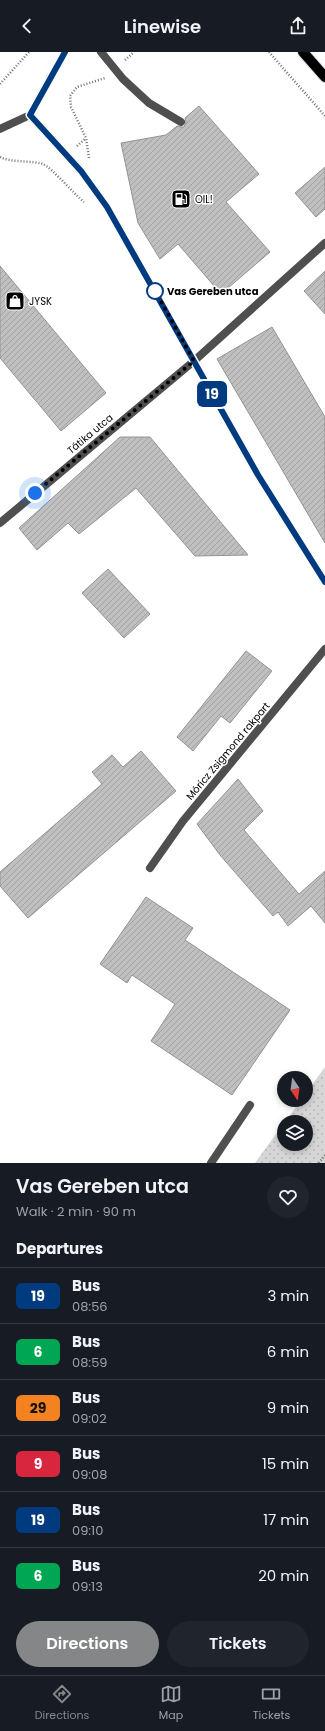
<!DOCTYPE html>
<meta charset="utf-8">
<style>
:root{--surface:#171b24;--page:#20242c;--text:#f1f3f6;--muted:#9ea1a6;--line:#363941;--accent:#858687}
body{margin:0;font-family:Poppins,sans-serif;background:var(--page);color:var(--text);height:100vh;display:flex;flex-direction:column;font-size:15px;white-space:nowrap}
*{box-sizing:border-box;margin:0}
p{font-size:13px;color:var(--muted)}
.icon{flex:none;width:22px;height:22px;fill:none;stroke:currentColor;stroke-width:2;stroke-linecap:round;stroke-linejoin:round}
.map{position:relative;height:1111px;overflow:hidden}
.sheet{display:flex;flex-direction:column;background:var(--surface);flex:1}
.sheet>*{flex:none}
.badge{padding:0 8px;border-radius:6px;font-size:14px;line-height:26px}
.needle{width:26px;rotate:167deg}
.fabs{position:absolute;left:277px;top:1019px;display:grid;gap:8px}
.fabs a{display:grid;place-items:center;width:36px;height:36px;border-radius:50%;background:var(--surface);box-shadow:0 2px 6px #0003;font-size:20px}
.you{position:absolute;width:20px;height:20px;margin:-10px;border:3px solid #fff;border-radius:50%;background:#1a73e8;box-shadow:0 0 0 6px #1a73e833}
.map>.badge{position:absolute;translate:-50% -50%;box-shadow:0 0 0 2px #fff}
h2{padding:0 16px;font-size:15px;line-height:36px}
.round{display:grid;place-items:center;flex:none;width:42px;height:42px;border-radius:21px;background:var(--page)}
.summary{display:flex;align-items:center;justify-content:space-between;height:68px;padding:0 16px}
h1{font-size:19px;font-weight:600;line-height:30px}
.cta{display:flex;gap:8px;margin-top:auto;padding:8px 16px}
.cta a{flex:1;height:46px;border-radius:24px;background:var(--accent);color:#fff;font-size:16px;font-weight:600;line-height:46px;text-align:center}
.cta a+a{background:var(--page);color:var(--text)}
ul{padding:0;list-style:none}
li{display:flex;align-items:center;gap:12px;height:56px;padding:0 16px;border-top:1px solid var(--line)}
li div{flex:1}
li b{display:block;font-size:15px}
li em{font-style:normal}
li .badge{min-width:44px;font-weight:700;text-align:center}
header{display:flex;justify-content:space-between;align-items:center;height:52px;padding:0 16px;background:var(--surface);font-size:18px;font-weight:600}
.tab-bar{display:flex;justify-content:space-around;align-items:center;height:56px;border-top:1px solid var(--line);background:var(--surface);font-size:11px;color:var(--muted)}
.tab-bar a{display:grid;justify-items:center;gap:2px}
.tab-bar .active{color:var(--accent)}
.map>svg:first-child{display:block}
</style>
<header><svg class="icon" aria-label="back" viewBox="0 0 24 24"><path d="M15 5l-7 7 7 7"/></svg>Linewise<svg class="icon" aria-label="share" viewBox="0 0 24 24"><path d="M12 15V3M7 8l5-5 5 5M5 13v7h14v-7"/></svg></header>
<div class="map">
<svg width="325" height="1111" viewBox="0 0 325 1111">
<defs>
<pattern id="grass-dots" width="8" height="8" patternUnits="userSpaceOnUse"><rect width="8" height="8" fill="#d6d6d6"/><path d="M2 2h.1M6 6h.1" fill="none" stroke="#b6b6b6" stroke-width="1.8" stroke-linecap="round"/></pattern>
<pattern id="building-hatch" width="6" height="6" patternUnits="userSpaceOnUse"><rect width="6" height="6" fill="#bfbfbf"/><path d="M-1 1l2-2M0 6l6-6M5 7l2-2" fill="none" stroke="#a2a2a2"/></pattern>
</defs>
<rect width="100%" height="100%" fill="#fff"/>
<path fill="url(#grass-dots)" d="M325,1015V1111H255L284,1071V1092H306V1070H285L301,1048H306V1041Z"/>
<g fill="url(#building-hatch)" stroke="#939393">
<path d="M199,54L259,122L226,150L270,200L221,242L178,192L160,207L138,171L121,91L166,83L177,74L181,75H184L186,70L185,66Z"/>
<path d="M325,115V157L316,165L295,141Z"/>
<path d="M0,214L106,341L61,379L0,306Z"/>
<path d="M325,219V262L304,239Z"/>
<path d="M272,275L325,365V491L217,307Z"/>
<path d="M120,385H150L248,503L195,504L136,436L79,482L68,471L37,498L19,476Z"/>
<path d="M108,517L150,562L124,586L82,541Z"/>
<path d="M246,599L272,619L230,671L221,664L193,699L177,685Z"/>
<path d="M141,699L176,739L28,866L0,834V820L102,732L92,720L112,703L123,715Z"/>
<path d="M238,727L263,759L244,778L299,842L325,819V871L311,854L288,874L278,860L273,864L220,803L197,772Z"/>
<path d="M146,845L193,876L185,888L290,958L232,1043L151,989L175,952L132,923L127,931L100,912Z"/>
</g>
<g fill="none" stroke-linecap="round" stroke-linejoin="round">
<g stroke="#dbdbdb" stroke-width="12">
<path id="primary" d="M303,0L325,25"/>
</g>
<g stroke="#717171" stroke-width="2.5" stroke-dasharray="1 2" stroke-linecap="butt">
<path d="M269,0L325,64"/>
<path d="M125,8L134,0"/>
<path d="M0,32L29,0"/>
<path d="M77,94L86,86"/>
<path d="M0,105C13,111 29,108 43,112C52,116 74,142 84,150"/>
<path d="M89,106L86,86L71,55L70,44L77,35L105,26"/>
<path d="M319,1111L325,1103"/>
</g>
<g stroke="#4f4f4f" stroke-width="8">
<path d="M101,0L123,27L149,51L181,70"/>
<path d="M211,1111L250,1053"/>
</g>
<g stroke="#4f4f4f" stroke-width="8">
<path d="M30,63L81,119L107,155L258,423L325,530"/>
<path d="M30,63L65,0"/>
<path d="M0,77L30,63"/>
<path d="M0,471L194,309L325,191"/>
<path d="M150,816L183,769L325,597"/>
</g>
<use href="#primary" stroke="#000" stroke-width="10"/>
</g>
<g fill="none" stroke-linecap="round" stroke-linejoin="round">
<g stroke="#fff" stroke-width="9">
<path id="line" d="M65,0L30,63L81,119L107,155L258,423L325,530"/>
</g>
<use href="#line" stroke="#003b80" stroke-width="6"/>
<path stroke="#000" stroke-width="4" stroke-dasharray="0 7.2" d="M35,441L194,309L153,235L155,239"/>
</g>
<defs>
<g id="fuel-square" transform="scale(1)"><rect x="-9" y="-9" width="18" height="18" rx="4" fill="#000" stroke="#fff"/><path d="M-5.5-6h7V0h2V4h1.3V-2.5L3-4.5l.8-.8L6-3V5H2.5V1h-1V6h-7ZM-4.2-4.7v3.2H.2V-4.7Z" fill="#fff"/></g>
<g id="shop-square" transform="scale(1)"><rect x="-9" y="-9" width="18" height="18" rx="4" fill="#000" stroke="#fff"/><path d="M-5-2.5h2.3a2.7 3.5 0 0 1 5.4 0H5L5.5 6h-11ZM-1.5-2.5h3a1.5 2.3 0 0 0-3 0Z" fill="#fff"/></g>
</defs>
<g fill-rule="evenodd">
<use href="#fuel-square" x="181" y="147"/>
<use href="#shop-square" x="15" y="249"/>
</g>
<circle fill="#fff" stroke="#003b80" stroke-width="2" cx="155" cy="239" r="8"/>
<g text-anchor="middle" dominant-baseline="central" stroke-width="3" stroke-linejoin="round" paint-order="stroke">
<g font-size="10" fill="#000" stroke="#fff" text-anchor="start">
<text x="195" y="147">OIL!</text>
<text x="29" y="249">JYSK</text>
</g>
<g font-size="10" font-weight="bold" fill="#000" stroke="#fff" text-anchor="start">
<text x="167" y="239">Vas Gereben utca</text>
</g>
<g font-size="10" fill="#000" stroke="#fff">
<text transform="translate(90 382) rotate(-40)">Tátika utca</text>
<text transform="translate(228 699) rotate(-50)">Móricz Zsigmond rakpart</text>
</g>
</g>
</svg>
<div class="fabs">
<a><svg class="needle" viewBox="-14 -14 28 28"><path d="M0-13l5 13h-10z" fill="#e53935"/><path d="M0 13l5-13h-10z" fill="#9ea1a6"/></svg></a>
<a><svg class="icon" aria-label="layers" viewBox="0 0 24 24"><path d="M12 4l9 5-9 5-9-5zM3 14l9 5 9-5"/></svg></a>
</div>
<div class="you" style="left:35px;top:441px"></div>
<b class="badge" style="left:212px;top:342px;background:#003b80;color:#fff">19</b>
</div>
<section class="sheet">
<div class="summary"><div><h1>Vas Gereben utca</h1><p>Walk · 2 min · 90 m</p></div><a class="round"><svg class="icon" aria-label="heart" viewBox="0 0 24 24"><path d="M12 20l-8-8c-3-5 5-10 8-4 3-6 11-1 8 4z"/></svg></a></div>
<h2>Departures</h2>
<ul>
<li><span class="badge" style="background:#003b80;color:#fff">19</span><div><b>Bus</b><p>08:56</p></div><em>3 min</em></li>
<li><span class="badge" style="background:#00a651;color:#fff">6</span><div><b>Bus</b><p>08:59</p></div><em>6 min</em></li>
<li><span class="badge" style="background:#f58220;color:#111">29</span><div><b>Bus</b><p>09:02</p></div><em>9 min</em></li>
<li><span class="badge" style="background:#d7263d;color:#fff">9</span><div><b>Bus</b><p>09:08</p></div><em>15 min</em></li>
<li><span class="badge" style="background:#003b80;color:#fff">19</span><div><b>Bus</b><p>09:10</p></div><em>17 min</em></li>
<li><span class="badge" style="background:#00a651;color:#fff">6</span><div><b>Bus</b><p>09:13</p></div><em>20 min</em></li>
</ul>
<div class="cta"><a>Directions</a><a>Tickets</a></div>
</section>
<nav class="tab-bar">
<a class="active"><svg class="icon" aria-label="directions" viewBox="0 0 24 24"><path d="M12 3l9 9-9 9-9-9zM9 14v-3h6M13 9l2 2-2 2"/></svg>Directions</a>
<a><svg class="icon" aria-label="map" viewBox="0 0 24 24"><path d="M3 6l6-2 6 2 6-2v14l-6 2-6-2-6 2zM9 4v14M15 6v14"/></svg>Map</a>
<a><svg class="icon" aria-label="tickets" viewBox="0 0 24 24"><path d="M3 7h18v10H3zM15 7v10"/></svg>Tickets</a>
</nav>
